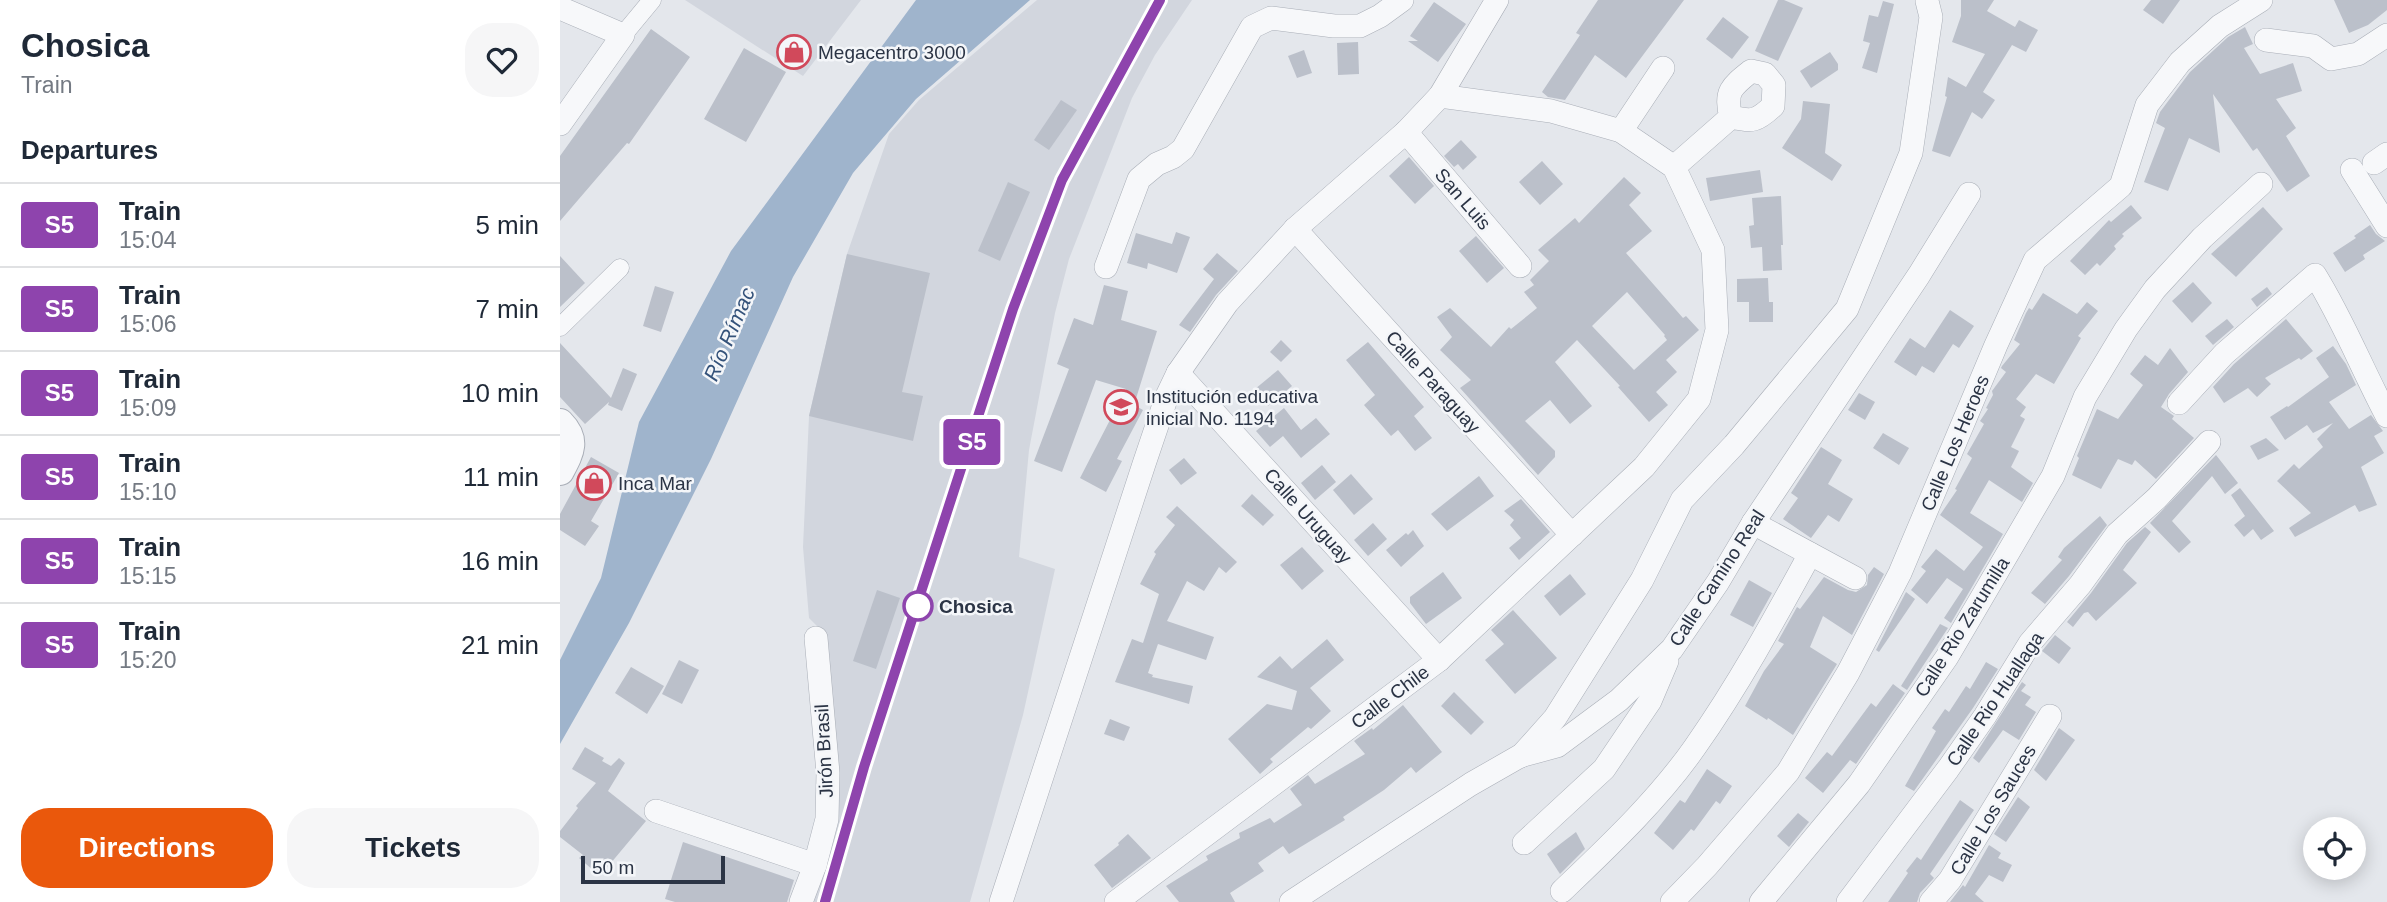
<!DOCTYPE html>
<meta charset="utf-8">
<style>
:root{--surface:#fff;--page:#f6f6f7;--text:#1f2937;--muted:#747a83;--line:#e0e1e3;--accent:#ea580c}
body{margin:0;font-family:Helvetica,sans-serif;background:var(--page);color:var(--text);height:100vh;display:flex;flex-direction:column;font-size:26px;white-space:nowrap}
*{box-sizing:border-box;margin:0}
p{font-size:23px;color:var(--muted)}
.icon{flex:none;width:38px;height:38px;fill:none;stroke:currentColor;stroke-width:2;stroke-linecap:round;stroke-linejoin:round}
.map{position:relative;flex:1;overflow:hidden}
.details{display:flex;flex-direction:column;background:var(--surface);width:560px}
.details>*{flex:none}
.badge{padding:0 14px;border-radius:5px;font-size:24px;line-height:46px}
.buttons{position:absolute;left:1743px;top:817px;display:grid;gap:14px}
.buttons a{display:grid;place-items:center;width:63px;height:63px;border-radius:50%;background:var(--surface);box-shadow:0 4px 18px #0003;font-size:35px}
.scale{position:absolute;left:21px;bottom:18px;width:144px;box-sizing:border-box;padding-left:7px;border:4px solid #2b3445;border-top:0;font-size:19px;line-height:24px;white-space:nowrap;color:#2b3445;-webkit-text-stroke:5px #f4f6f9;paint-order:stroke}
.map>.badge{position:absolute;translate:-50% -50%;box-shadow:0 0 0 4px #fff}
h2{padding:0 21px;font-size:26px;line-height:63px}
.round{display:grid;place-items:center;flex:none;width:74px;height:74px;border-radius:28px;background:var(--page)}
.overview{display:flex;align-items:center;justify-content:space-between;height:119px;padding:0 21px}
h1{font-size:33px;font-weight:600;line-height:52px}
.action{display:flex;gap:14px;margin-top:auto;padding:14px 21px}
.action a{flex:1;height:80px;border-radius:28px;background:var(--accent);color:#fff;font-size:28px;font-weight:600;line-height:80px;text-align:center}
.action a+a{background:var(--page);color:var(--text)}
ul{padding:0;list-style:none}
li{display:flex;align-items:center;gap:21px;height:84px;padding:0 21px;border-top:2px solid var(--line)}
li div{flex:1}
li b{display:block;font-size:26px}
li em{font-style:normal}
li .badge{min-width:77px;font-weight:700;text-align:center}
main{display:flex;flex:1;min-height:0}
.map>svg:first-child{display:block}
</style>
<main>
<section class="details">
<div class="overview"><div><h1>Chosica</h1><p>Train</p></div><a class="round"><svg class="icon" aria-label="heart" viewBox="0 0 24 24"><path d="M12 20l-8-8c-3-5 5-10 8-4 3-6 11-1 8 4z"/></svg></a></div>
<h2>Departures</h2>
<ul>
<li><span class="badge" style="background:#8e44ad;color:#fff">S5</span><div><b>Train</b><p>15:04</p></div><em>5 min</em></li>
<li><span class="badge" style="background:#8e44ad;color:#fff">S5</span><div><b>Train</b><p>15:06</p></div><em>7 min</em></li>
<li><span class="badge" style="background:#8e44ad;color:#fff">S5</span><div><b>Train</b><p>15:09</p></div><em>10 min</em></li>
<li><span class="badge" style="background:#8e44ad;color:#fff">S5</span><div><b>Train</b><p>15:10</p></div><em>11 min</em></li>
<li><span class="badge" style="background:#8e44ad;color:#fff">S5</span><div><b>Train</b><p>15:15</p></div><em>16 min</em></li>
<li><span class="badge" style="background:#8e44ad;color:#fff">S5</span><div><b>Train</b><p>15:20</p></div><em>21 min</em></li>
</ul>
<div class="action"><a>Directions</a><a>Tickets</a></div>
</section>
<div class="map">
<svg width="1827" height="902" viewBox="0 0 1827 902">
<rect width="100%" height="100%" fill="#e4e7ec"/>
<g fill="#d2d6de">
<path d="M125,0H301L243,76Z"/>
<path d="M477,0H632L595,55L572,98L509,259L495,313L469,450L459,557L495,569L463,715L410,902H251L270,852L262,631L249,618L243,547L249,416L287,254L329,134L359,100Z"/>
</g>
<path fill="#9fb4cc" d="M356,0H470L356,99L293,173L233,277L151,459L69,623L0,744V660L41,578L79,422L171,251Z"/>
<g fill="#bbc0ca" fill-rule="evenodd">
<path d="M1038,0H1124L1066,78L1035,55L1005,100L988,97L982,92L1020,35L1016,33Z"/>
<path d="M1218,0H1224L1243,8L1218,61L1195,51Z"/>
<path d="M1401,0H1434L1427,11L1455,27L1459,20L1478,30L1466,52L1452,45L1423,92L1435,100L1422,119L1412,112L1390,157L1372,151L1387,97L1385,96L1388,77L1406,87L1425,54L1392,42L1401,16Z"/>
<path d="M1591,0H1620L1603,24L1583,10Z"/>
<path d="M1774,0H1827V10L1808,25L1789,33Z"/>
<path d="M1323,1L1334,4L1317,73L1302,68L1310,43L1303,41L1309,15L1318,17Z"/>
<path d="M874,2L906,24L878,62L848,41H858L850,36Z"/>
<path d="M1163,17L1189,37L1172,59L1146,39Z"/>
<path d="M1685,27L1693,44L1684,48L1700,74L1733,63L1742,91L1716,99L1736,128L1726,136L1750,176L1727,192L1697,148L1693,151L1653,94L1660,153L1629,138L1608,191L1584,182L1605,128L1596,123L1600,112L1630,72L1668,37Z"/>
<path d="M91,29L130,57L69,144L67,143L0,221V156Z"/>
<path d="M798,42L799,74L778,75L777,43Z"/>
<path d="M184,48L226,72L186,142L144,119Z"/>
<path d="M744,50L752,73L737,78L728,56Z"/>
<path d="M1270,52L1278,64V70L1251,88L1240,71Z"/>
<path d="M501,100L517,110L489,150L474,140Z"/>
<path d="M1243,101L1270,104L1265,153L1282,165L1272,181L1222,148L1241,119Z"/>
<path d="M901,140L917,157L903,170L898,164L894,167L884,156Z"/>
<path d="M849,157L874,186L855,204L829,176Z"/>
<path d="M982,161L1003,184L980,205L959,182Z"/>
<path d="M1200,170L1203,192L1150,201L1146,178Z"/>
<path d="M1064,177L1081,193L1069,205L1092,231L1066,253L1123,318L1126,316L1139,330L1106,360L1117,372L1096,392L1108,405L1089,422L1058,387L1060,386L1017,340L995,362L1032,406L1010,424L990,400L965,421L995,451V457L978,475L900,388L911,380L880,350L892,337L877,317L890,308L931,347L949,327L951,329L977,308L964,292L974,285L970,280L989,261L978,250L1015,218L1019,223ZM1067,292L1105,335L1104,336L1107,340L1074,370L1032,326Z"/>
<path d="M448,182L470,192L440,261L418,251Z"/>
<path d="M1221,196L1223,245H1221L1222,270L1203,271L1202,247L1191,248L1189,226L1194,225L1192,198Z"/>
<path d="M1571,205L1582,218L1562,234L1564,236L1554,246L1556,249L1540,266L1537,263L1525,275L1510,261L1549,220L1551,222Z"/>
<path d="M1703,207L1723,229L1676,277L1651,254Z"/>
<path d="M1810,225L1816,234L1825,241L1803,255L1805,259L1785,272L1773,253L1796,238L1794,236Z"/>
<path d="M616,232L630,237L617,273L588,263L587,269L567,263L576,233L612,244Z"/>
<path d="M916,236L944,268L927,283L899,251Z"/>
<path d="M657,253L678,271L656,295L630,332L619,325L654,279L643,269Z"/>
<path d="M287,254L370,273L342,392L363,396L353,441L249,416Z"/>
<path d="M0,256L25,283L0,307Z"/>
<path d="M1208,278L1209,302H1213V322H1189V302H1177V279Z"/>
<path d="M1633,282L1652,303L1632,323L1612,301Z"/>
<path d="M544,285L568,291L561,320L597,331L574,405L583,410L557,459L562,461L546,492L520,478L566,389L536,380L502,472L474,461L509,369L497,364L514,318L533,325Z"/>
<path d="M95,286L114,292L101,332L83,326Z"/>
<path d="M1707,287L1712,294L1697,307L1691,299Z"/>
<path d="M1483,293L1517,314L1527,302L1538,311L1518,336L1521,338L1494,384L1476,374L1456,399L1466,407L1460,416L1465,419L1451,447L1459,451L1451,467L1473,483L1462,502L1429,480L1410,513L1443,534L1391,623L1384,618L1403,589L1387,578L1367,604L1351,590L1366,571L1361,567L1376,549L1404,571L1423,547L1380,515L1397,490L1395,489L1412,458L1407,454L1424,424L1420,421L1428,409L1426,408L1433,395L1432,391L1446,372L1441,368L1442,366L1460,344L1454,340L1466,313L1469,308L1472,310Z"/>
<path d="M1390,310L1414,326L1399,348L1393,344L1374,373L1362,366L1356,376L1334,362L1350,338L1365,348Z"/>
<path d="M1667,319L1674,327L1653,345L1645,336Z"/>
<path d="M1726,319L1753,351L1741,360L1739,358L1705,378L1711,384L1697,397L1688,388L1664,403L1653,387L1674,364Z"/>
<path d="M721,340L732,351L721,362L710,352Z"/>
<path d="M808,342L864,407L854,416L872,438L855,451L838,430L831,436L804,405L815,395L786,360Z"/>
<path d="M0,343L51,398L63,368L77,374L62,411L48,405L49,402L25,424L0,397Z"/>
<path d="M1773,346L1786,364L1796,385L1769,402L1789,429L1811,415L1823,431L1814,436L1824,453L1801,467L1817,505L1799,512L1795,505L1735,537L1729,528L1751,513L1717,481L1734,464L1739,469L1763,447L1757,439L1773,423L1753,433L1747,425L1725,440L1710,417L1727,406L1728,407L1769,377L1756,358Z"/>
<path d="M1610,348L1628,372L1609,394L1601,407L1614,416L1612,419L1634,438L1596,479L1575,460L1572,465L1558,459L1541,489L1512,475L1519,458L1517,456L1537,409L1558,419L1583,385L1570,374L1585,355L1598,365Z"/>
<path d="M718,370L732,386L708,406L695,389Z"/>
<path d="M1299,393L1315,402L1305,420L1288,410Z"/>
<path d="M724,408L741,430L756,418L770,434L741,458L723,436L710,447L696,431Z"/>
<path d="M1323,433L1349,448L1339,465L1313,448Z"/>
<path d="M1706,438L1719,450L1698,460L1690,446Z"/>
<path d="M1261,447L1282,460L1268,484L1293,499L1279,522L1268,515L1251,538L1223,519L1238,498L1231,493Z"/>
<path d="M1656,455L1678,483L1665,494L1652,476L1612,521L1631,542L1619,553L1590,523Z"/>
<path d="M31,457L59,473L31,521L39,526L25,546L0,530V514Z"/>
<path d="M624,458L637,473L621,485L609,470Z"/>
<path d="M762,465L776,482L755,500L741,483Z"/>
<path d="M791,474L813,499L794,515L773,490Z"/>
<path d="M919,476L934,496L887,531L871,514Z"/>
<path d="M1680,488L1714,531L1701,540L1693,529L1684,537L1674,525L1685,516L1671,495Z"/>
<path d="M692,494L714,515L703,526L681,506Z"/>
<path d="M961,499L990,532L959,560L949,548L961,538L950,525L954,520L944,511Z"/>
<path d="M617,506L677,562L666,573L659,567L644,591L627,581L607,621L654,637L646,660L598,644L588,673L593,675L592,677L633,686L629,704L555,682L572,639L583,643L599,594L580,584L596,554L594,552L615,525L606,517Z"/>
<path d="M1540,516L1547,525L1509,576L1485,604L1471,593L1502,560L1498,557L1504,548Z"/>
<path d="M813,523L827,539L808,556L794,540Z"/>
<path d="M1585,527L1591,532L1563,570L1577,583L1536,621L1528,612L1524,613L1513,627L1507,622L1531,593L1567,543Z"/>
<path d="M853,530L864,546L841,567L826,550L846,533L848,535Z"/>
<path d="M742,547L764,571L742,590L720,565Z"/>
<path d="M1314,567L1324,574L1292,635L1263,616L1250,647L1277,664L1233,735L1208,718L1207,720L1185,706L1204,671L1224,644L1218,641L1237,607L1240,609L1264,577L1288,590L1296,592L1307,585L1308,575Z"/>
<path d="M883,572L902,598L866,624L850,603V597Z"/>
<path d="M1010,574L1026,594L1000,616L984,596Z"/>
<path d="M1189,580L1212,593L1193,627L1170,615Z"/>
<path d="M317,590L340,598L316,669L293,661Z"/>
<path d="M1346,592L1355,599L1319,652L1316,650Z"/>
<path d="M953,610L997,658L955,694L925,660L944,644L931,630Z"/>
<path d="M1380,624L1388,628L1347,690L1341,686Z"/>
<path d="M1495,635L1511,648L1499,664L1482,651Z"/>
<path d="M767,639L784,660L750,688L771,711L751,729L748,727L710,759L713,762L700,774L668,739L707,704L732,710L737,691L697,677L720,656L732,669Z"/>
<path d="M119,660L139,670L122,704L102,694Z"/>
<path d="M1426,662L1438,669L1413,708L1354,791L1345,786L1376,731L1372,728L1385,709L1389,712L1406,686L1410,689Z"/>
<path d="M71,667L104,686L87,714L55,693Z"/>
<path d="M1462,682L1466,685L1461,691L1471,697L1465,705L1476,712L1459,740L1443,730L1419,763L1413,758Z"/>
<path d="M1333,684L1345,693L1296,764L1290,760L1263,793L1245,778L1267,752L1272,756L1311,703L1316,707Z"/>
<path d="M894,692L924,722L911,735L881,706Z"/>
<path d="M843,705L882,752L856,773L851,767L824,790L783,817L785,820L729,854L723,846L698,863L704,871L670,893L675,902H619L606,886L648,860L646,856L680,838L679,833L710,818L714,823L742,805L730,789L748,775L755,784L805,754L794,741L812,728L813,730Z"/>
<path d="M550,719L570,727L564,741L544,734Z"/>
<path d="M1499,728L1515,740L1486,781L1474,770Z"/>
<path d="M25,747L44,758L42,761L51,766L59,758L65,763L48,791L86,821L40,876L19,858L23,855L0,837V831L18,808L16,806L36,783L12,769Z"/>
<path d="M1147,769L1172,786L1160,804L1156,801L1134,831L1131,829L1113,850L1094,833L1120,800L1125,803Z"/>
<path d="M1458,797L1470,807L1446,842L1434,834Z"/>
<path d="M1400,800L1414,810L1370,874L1374,878L1360,893L1357,902H1328L1348,873L1346,871L1357,857L1361,860Z"/>
<path d="M1238,813L1249,822L1229,847L1217,836Z"/>
<path d="M1016,832L1025,849L1000,874L987,854Z"/>
<path d="M568,834L591,858L552,888L534,865L559,845L558,843Z"/>
<path d="M123,842L234,880L227,902H115L105,899Z"/>
<path d="M1429,845L1441,853L1438,858L1452,865L1443,882L1429,875L1415,894L1424,902H1390L1403,885L1405,887Z"/>
</g>
<g fill="none" stroke-linecap="round" stroke-linejoin="round">
<g stroke="#a9aeb7" stroke-width="19">
<g id="pedestrian">
<path d="M63,35L92,0"/>
<path d="M0,327L60,268"/>
</g>
</g>
<g stroke="#a9aeb7" stroke-width="24">
<g id="minor">
<path d="M0,8L63,35L0,124"/>
<path d="M1706,40L1753,46L1771,59L1798,54L1827,35"/>
<path d="M1061,131L1103,68"/>
<path d="M846,132L960,266"/>
<path d="M1814,163L1827,154"/>
<path d="M1114,167L1171,117C1193,122 1197,121 1213,106L1214,85L1205,74L1191,71C1172,86 1164,92 1171,117"/>
<path d="M1792,170L1827,226"/>
<path d="M735,229L1012,535"/>
<path d="M546,267L579,179L597,164L613,157L623,149L692,27L711,18L774,26H800L820,16L842,0"/>
<path d="M618,373L879,660"/>
<path d="M1619,403L1664,354L1755,275C1783,320 1802,369 1827,416"/>
<path d="M1193,523L1295,578"/>
<path d="M961,756L995,718L1082,580L1122,500L1174,445L1287,309L1351,153L1371,17L1367,1"/>
<path d="M96,811L255,865"/>
<path d="M964,843L1044,769L1090,701L1107,661"/>
<path d="M1002,891C1049,846 1098,800 1135,747C1178,686 1214,620 1250,554"/>
<path d="M241,902L255,865L267,819L268,773L256,638"/>
<path d="M441,902L584,464L607,396L618,373L667,303L735,229L846,132L880,96L937,0"/>
<path d="M556,902L879,660L1084,467L1139,399L1157,330L1153,250L1114,167L1061,131L991,111L880,96"/>
<path d="M731,902L911,784L960,756L997,746L1059,700L1112,649L1158,582L1193,523L1359,275L1409,194"/>
<path d="M1112,902L1147,866L1228,772L1288,673L1340,573L1436,345L1475,260L1561,186L1587,105L1620,62L1660,26L1701,0"/>
<path d="M1201,902L1299,784L1387,657L1493,476L1525,397L1566,329L1595,289L1642,238L1701,184"/>
<path d="M1288,902L1388,769L1425,716L1470,643L1520,585L1557,534L1597,498L1649,442"/>
<path d="M1371,902L1390,880L1490,716"/>
</g>
</g>
<g stroke="#a9aeb7" stroke-width="30">
<path id="tertiary" d="M0,423C17,440 10,452 0,471"/>
</g>
<use href="#pedestrian" stroke="#f7f8fa" stroke-width="18"/>
<use href="#minor" stroke="#f7f8fa" stroke-width="23"/>
<use href="#tertiary" stroke="#f7f8fa" stroke-width="28"/>
<path stroke="#7d8696" stroke-width="5" stroke-dasharray="3.5 7" stroke-linecap="butt" d="M265,902L304,767L453,309L502,180L600,0"/>
</g>
<g fill="none" stroke-linecap="round" stroke-linejoin="round">
<g stroke="#fff" stroke-width="16">
<path id="line" d="M265,902L304,767L453,309L502,180L600,0"/>
</g>
<use href="#line" stroke="#8e44ad" stroke-width="10"/>
</g>
<defs>
<g id="shop-ring" transform="scale(1.75)"><circle r="9.5" fill="#f4f6f9" stroke="#d1495b" stroke-width="1.5"/><path d="M-5-2.5h2.3a2.7 3.5 0 0 1 5.4 0H5L5.5 6h-11ZM-1.5-2.5h3a1.5 2.3 0 0 0-3 0Z" fill="#d1495b"/></g>
<g id="school-ring" transform="scale(1.75)"><circle r="9.5" fill="#f4f6f9" stroke="#d1495b" stroke-width="1.5"/><path d="M0-5L7-2L0 1L-7-2ZM-4 1L0 2.5L4 1V4Q0 6-4 4Z" fill="#d1495b"/></g>
</defs>
<g fill-rule="evenodd">
<use href="#shop-ring" x="234" y="52"/>
<use href="#school-ring" x="561" y="407"/>
<use href="#shop-ring" x="34" y="483"/>
</g>
<circle fill="#fff" stroke="#8e44ad" stroke-width="3.5" cx="358" cy="606" r="14"/>
<g text-anchor="middle" dominant-baseline="central" stroke-width="5" stroke-linejoin="round" paint-order="stroke">
<g font-size="19" fill="#2b3445" stroke="#f4f6f9" text-anchor="start">
<text x="258" y="52">Megacentro 3000</text>
<text x="586" y="396">Institución educativa<tspan x="586" dy="22">inicial No. 1194</tspan></text>
<text x="58" y="483">Inca Mar</text>
</g>
<g font-size="19" fill="#2b3445" stroke="#f4f6f9">
<text transform="translate(903 199) rotate(49)">San Luis</text>
<text transform="translate(873 382) rotate(48)">Calle Paraguay</text>
<text transform="translate(1395 443) rotate(-67)">Calle Los Heroes</text>
<text transform="translate(748 516) rotate(48)">Calle Uruguay</text>
<text transform="translate(1157 578) rotate(-57)">Calle Camino Real</text>
<text transform="translate(1402 627) rotate(-58)">Calle Rio Zarumilla</text>
<text transform="translate(830 697) rotate(-37)">Calle Chile</text>
<text transform="translate(1435 699) rotate(-56)">Calle Rio Huallaga</text>
<text transform="translate(264 751) rotate(-93)">Jirón Brasil</text>
<text transform="translate(1433 810) rotate(-59)">Calle Los Sauces</text>
</g>
<g font-size="19" font-weight="bold" fill="#2b3445" stroke="#f4f6f9" text-anchor="start">
<text x="379" y="606">Chosica</text>
</g>
<g font-size="21" font-style="italic" fill="#34527a" stroke="#f4f6f9">
<text transform="translate(169 334) rotate(-67)">Río Rímac</text>
</g>
</g>
</svg>
<div class="buttons">
<a><svg class="icon" aria-label="locate" viewBox="0 0 24 24"><circle cx="12" cy="12" r="6"/><path d="M12 2v4M12 18v4M2 12h4M18 12h4"/></svg></a>
</div>
<div class="scale">50 m</div>
<b class="badge" style="left:412px;top:442px;background:#8e44ad;color:#fff">S5</b>
</div>
</main>
